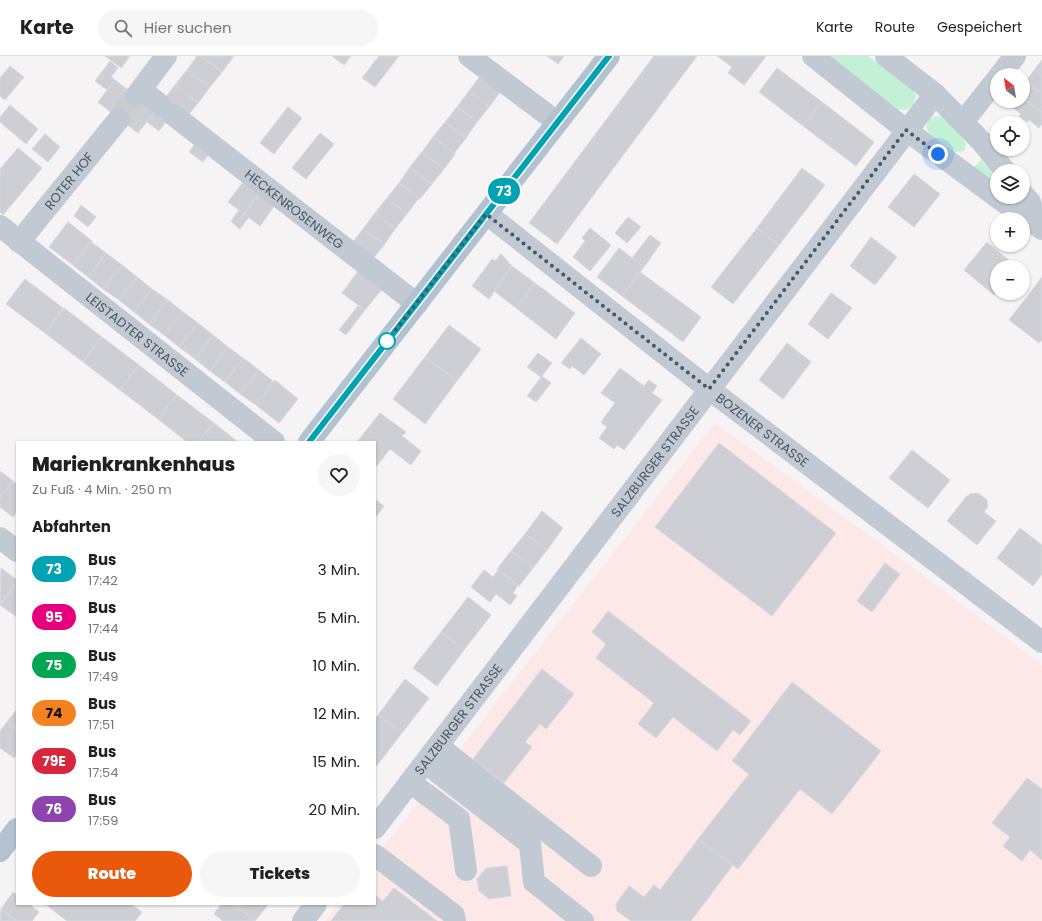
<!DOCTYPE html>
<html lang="de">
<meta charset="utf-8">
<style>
:root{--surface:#fff;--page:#f6f6f6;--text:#202124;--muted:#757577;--line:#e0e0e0;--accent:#ea580c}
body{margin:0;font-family:Poppins,sans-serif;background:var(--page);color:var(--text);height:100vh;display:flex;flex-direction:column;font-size:15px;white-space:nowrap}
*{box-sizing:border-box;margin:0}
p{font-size:13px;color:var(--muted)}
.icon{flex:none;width:22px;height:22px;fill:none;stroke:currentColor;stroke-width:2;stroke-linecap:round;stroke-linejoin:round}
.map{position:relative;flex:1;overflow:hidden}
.side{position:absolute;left:16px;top:385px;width:360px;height:464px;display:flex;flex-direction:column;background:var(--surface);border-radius:0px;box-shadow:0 1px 3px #0004}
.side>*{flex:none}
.badge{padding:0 8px;border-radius:13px;font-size:14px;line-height:26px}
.needle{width:26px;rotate:329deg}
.tools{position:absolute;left:990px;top:12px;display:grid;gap:8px}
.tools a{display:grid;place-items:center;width:40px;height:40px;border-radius:50%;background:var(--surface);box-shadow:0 1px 3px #0004;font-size:20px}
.you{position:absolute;width:20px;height:20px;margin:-10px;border:3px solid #fff;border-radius:50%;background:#1a73e8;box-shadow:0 0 0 6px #1a73e833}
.map>.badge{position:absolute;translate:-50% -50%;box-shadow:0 0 0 2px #fff}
h2{padding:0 16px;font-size:15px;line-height:36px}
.round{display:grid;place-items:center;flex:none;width:42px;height:42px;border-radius:21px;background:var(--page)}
.summary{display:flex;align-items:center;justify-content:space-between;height:68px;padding:0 16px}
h1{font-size:19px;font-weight:800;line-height:30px}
.cta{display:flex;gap:8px;margin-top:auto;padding:8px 16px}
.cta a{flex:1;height:46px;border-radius:24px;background:var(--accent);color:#fff;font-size:16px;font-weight:800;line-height:46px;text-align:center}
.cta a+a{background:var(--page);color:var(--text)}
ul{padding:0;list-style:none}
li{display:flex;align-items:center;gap:12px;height:48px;padding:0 16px}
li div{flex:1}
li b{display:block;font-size:15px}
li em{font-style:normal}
li .badge{min-width:44px;font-weight:700;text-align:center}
header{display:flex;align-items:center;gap:24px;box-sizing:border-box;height:56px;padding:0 20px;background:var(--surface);border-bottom:1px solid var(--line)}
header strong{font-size:19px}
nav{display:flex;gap:22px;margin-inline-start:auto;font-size:14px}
.search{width:280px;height:36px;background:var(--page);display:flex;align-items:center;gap:10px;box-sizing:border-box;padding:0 14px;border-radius:22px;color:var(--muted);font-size:15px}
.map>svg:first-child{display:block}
</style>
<header>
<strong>Karte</strong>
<div class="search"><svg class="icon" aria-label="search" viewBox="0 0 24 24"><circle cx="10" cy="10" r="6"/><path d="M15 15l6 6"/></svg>Hier suchen</div>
<nav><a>Karte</a><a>Route</a><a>Gespeichert</a></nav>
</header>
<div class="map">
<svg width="1042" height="865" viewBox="0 0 1042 865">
<rect width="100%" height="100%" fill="#f5f3f3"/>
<path fill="#fce8e6" d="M715,367L881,488L1042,609V865H325L339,848H375V802Z"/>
<g fill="#c3f1d5">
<path d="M829,0H868L912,33L916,40L913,49L906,54L897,53Z"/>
<path d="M936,60L944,61L963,83L966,88L965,94C952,102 931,82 926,71L929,63Z"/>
<path d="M981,104L997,123V130L973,112Z"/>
</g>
<g fill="#cdcfd5" stroke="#d7d9de">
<path d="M105,0H130L121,12Z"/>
<path d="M197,0H201L222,16L210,31L187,14Z"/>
<path d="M201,0H234L222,16Z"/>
<path d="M332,0H351L344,9Z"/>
<path d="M379,0H399L375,31L362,22Z"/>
<path d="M547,0H564L558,8Z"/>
<path d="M654,0H697L557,188L529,167Z"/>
<path d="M717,0H766L744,29L728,17L732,11Z"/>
<path d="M1042,4V20L1034,14Z"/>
<path d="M110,5L118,12L111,21L115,24L107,34L95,25Z"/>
<path d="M10,10L24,21L5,44L0,40V22Z"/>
<path d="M777,12L822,46L803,70L759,36Z"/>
<path d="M187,14L210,31L198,47L175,29Z"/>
<path d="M1034,14L1042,20V38L1026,25Z"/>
<path d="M481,19L501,35L489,51L469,35Z"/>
<path d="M115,24L135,39L118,62L98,46Z"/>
<path d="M1026,25L1042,38V56L1023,42V29Z"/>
<path d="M175,29L198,47L186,62L163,45Z"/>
<path d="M469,35L489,51L477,66L457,51Z"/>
<path d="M135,39L155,55L138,77L118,62Z"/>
<path d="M1023,42L1042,56V68L1039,72L1029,64L1027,66L1019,60L1021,58L1008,48L1010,45H1023Z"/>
<path d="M822,46L874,86L856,110L803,70Z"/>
<path d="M10,49L38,73L26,88L0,66V61Z"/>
<path d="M288,51L302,62L274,98L260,87Z"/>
<path d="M457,51L477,66L466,82L445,66Z"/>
<path d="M175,54L159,75L147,66L155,55Z"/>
<path d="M445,66L466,82L455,96V98L433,81Z"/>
<path d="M320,77L334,88L306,123L292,112Z"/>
<path d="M45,78L60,91L48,106L32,93Z"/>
<path d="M433,81L455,98L444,113L422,96Z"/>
<path d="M195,88L209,98L203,106L189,96Z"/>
<path d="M18,92L42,112L3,159L0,156V113Z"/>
<path d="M422,96L444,113L432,128L410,111Z"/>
<path d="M410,111L432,128L420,143L399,127Z"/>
<path d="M802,112L825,129L779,189L757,172Z"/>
<path d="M914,118L940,138L914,171L888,151Z"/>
<path d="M244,125L260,137L244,158L228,146Z"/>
<path d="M399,127L420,143H418L407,158L387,142Z"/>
<path d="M260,137L275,149L260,170L244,158Z"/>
<path d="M387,142L407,158L395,173L375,157Z"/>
<path d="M81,149L96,161L88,171L74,160Z"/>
<path d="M239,154L244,158L235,169L231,165Z"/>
<path d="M375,157L395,173L384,189L363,173Z"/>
<path d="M244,158L249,161L240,173L235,169Z"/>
<path d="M628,161L641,171L627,187L615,177Z"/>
<path d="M68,166L92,185L73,209L49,191Z"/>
<path d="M590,172L611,189L590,215L573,201L585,185L582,182Z"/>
<path d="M757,172L779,189L733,248L711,231Z"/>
<path d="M363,173L384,189L372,204L351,188Z"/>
<path d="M650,179L661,187L644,211L632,202Z"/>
<path d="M871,181L897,201L875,229L850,210Z"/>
<path d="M91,186L106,197L88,221L73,209Z"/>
<path d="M987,186L1017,211H997V236L994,239L964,214Z"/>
<path d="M619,192L644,211L622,240L597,221Z"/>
<path d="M106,197L122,209L103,233L88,221Z"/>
<path d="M501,198L512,210L489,243L472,230L492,203L495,205Z"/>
<path d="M122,209L137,221L119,244L103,233Z"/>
<path d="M512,210L535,227L516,252L494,235Z"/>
<path d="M359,214L383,232L365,254L342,237Z"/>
<path d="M640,216L701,261L683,286L622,240Z"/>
<path d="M137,221L152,233L134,256L119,244Z"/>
<path d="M1042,221V284L1039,287L1009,264Z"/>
<path d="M25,223L63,252L45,277L6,248Z"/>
<path d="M535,227L575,257L556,283L516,252Z"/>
<path d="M152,233L168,244L149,268L134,256Z"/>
<path d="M831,237L852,252L828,283L808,268Z"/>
<path d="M168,244L183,256L164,279L149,268Z"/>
<path d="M358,250L365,254L346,279L339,274Z"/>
<path d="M64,252L102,281L83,306L45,277Z"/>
<path d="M183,256L198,267L179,291L164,279Z"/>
<path d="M198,267L213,279L195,303L179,291Z"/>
<path d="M449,269L481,293L457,325L425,301Z"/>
<path d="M213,279L228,291L210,315L195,303Z"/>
<path d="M102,281L139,309L120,334L83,306Z"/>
<path d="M581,282L601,298L584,319L572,310L570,313L561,307Z"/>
<path d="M787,287L811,306L783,343L759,324Z"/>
<path d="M228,291L243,302L225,326L210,315Z"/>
<path d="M538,297L552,307L541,321L527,311Z"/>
<path d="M425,301L457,325L425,368L393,343Z"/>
<path d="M243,302L259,314L240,338L225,326Z"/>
<path d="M139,309L177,339L158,363L120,334Z"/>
<path d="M620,312L644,330L649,324L657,330L652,337L662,344L624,394L617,389L614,393L599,382L607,371L601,366L615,347L601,337Z"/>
<path d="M259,314L274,326L256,349L240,338Z"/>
<path d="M542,320L551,327L536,346L527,340Z"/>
<path d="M275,324L298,343L279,367L256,349Z"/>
<path d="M177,339L214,367L198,386H187L158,363Z"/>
<path d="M380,357L406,376L402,380L421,395L411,409L390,393L375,412V386H357Z"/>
<path d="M214,367L238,386H198Z"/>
<path d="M719,387L836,477L772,560L655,471Z"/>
<path d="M912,394L950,424L928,452L889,422Z"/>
<path d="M0,415L13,425L0,443Z"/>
<path d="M13,425L17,428V455L13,461L0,451V443Z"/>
<path d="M978,437L987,444L988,451L984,456L996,465L977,489L947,465L966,441L970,438Z"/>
<path d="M375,443L384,450L375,462Z"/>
<path d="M542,455L563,472L547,494L525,478Z"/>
<path d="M1020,472L1042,489V518L1033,530L997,502Z"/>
<path d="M525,478L547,494L533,512L511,495Z"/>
<path d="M511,495L533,512L519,530L497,513Z"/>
<path d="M885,507L900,518L872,556L857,545Z"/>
<path d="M1,512L17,524V526L0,548Z"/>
<path d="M484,514L493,521L498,514L518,529L513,537L517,540L510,549L496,538L490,546L471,531Z"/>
<path d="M17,526V561L0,549Z"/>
<path d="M468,541L491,559L464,594L441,576Z"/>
<path d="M608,555L751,665L740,679L733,674L717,695L673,661L656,682L638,668L654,647L596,602L606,588L592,576Z"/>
<path d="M441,576L464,594L437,630L413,612Z"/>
<path d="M542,613L574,638L546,673L540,668L525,686L532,691L504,727L473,703Z"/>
<path d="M405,623L429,642L402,677L378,659Z"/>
<path d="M792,626L881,695L832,758L800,733L738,813L698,783L749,718L732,705Z"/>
<path d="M17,653V674L7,666Z"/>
<path d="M378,659L402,677L375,712V663Z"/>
<path d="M7,666L17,674V698L14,702L0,692V675Z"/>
<path d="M1027,722L1042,733V804L1030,794L1022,805L1003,790L1010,781L992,767Z"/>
<path d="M698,783L733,809L691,865H631L617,855L616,848L629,830L644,841L654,829L660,834Z"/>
<path d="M507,810L511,840L489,843L479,835L477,823L486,812Z"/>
<path d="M394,832L437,865H331L344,848H375V839L383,845Z"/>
<path d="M13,836L17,839V848H29L39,856L32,865H16L1,853Z"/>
<path d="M45,848H131L142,856L135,865H67Z"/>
<path d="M221,848H233L255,865H223L214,858Z"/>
<path d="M233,848H265L267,850L255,865Z"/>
<path d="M1,853L16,865H0Z"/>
</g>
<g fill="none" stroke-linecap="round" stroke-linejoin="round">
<path stroke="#caccce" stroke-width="22" stroke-dasharray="22 11" stroke-linecap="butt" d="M119,63L136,40"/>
<g stroke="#c1cad2" stroke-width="22">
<path d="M469,0L557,66"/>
<path d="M813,0L906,74L997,141"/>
<path d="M886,0L935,38L982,86L1005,115"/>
<path d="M1000,19L1015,0"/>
<path d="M141,34L162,50"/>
<path d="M136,40L166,0"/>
<path id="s1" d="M172,58L417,248"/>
<path d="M963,66L997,23"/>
<path d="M1023,138L1030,146L1037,169"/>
<path d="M997,141L1042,173"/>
<path id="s2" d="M487,158L709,333L1042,586"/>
<path id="s3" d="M0,170L274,386"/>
<path id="s4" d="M19,186L119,63"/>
<path d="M0,482L17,495"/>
<path d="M438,690L591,810"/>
<path d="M426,707L530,788L534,826L583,865"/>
<path d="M410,726L459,763L466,814"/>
<path id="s5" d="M375,772L935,38"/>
<path d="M375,799L454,859L455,865"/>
<path d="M303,865L316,848"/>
</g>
<g stroke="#b3c2d1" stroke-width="22">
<path d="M309,386L609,0"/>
<path d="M0,795L17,773"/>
</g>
</g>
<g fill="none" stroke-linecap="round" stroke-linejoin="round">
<g stroke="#fff" stroke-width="9">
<path id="line" d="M309,386L609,0"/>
</g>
<use href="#line" stroke="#00a3b4" stroke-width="6"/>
<path stroke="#4a5661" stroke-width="4" stroke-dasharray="0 7.2" d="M387,285L486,158L709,333L906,74L938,98"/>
</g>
<circle fill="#fff" stroke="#00a3b4" stroke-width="2" cx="387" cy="285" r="8"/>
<g text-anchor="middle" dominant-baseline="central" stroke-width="3" stroke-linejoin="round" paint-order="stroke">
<g font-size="13" fill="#4a5661" stroke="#fff">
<text stroke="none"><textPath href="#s4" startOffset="79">ROTER HOF</textPath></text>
<text stroke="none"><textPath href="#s1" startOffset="155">HECKENROSENWEG</textPath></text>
<text stroke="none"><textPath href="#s3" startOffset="175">LEISTADTER STRASSE</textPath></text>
<text stroke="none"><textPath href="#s2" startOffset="350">BOZENER STRASSE</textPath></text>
<text stroke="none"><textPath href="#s5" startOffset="461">SALZBURGER STRASSE</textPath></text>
<text stroke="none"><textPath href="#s5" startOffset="137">SALZBURGER STRASSE</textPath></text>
</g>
</g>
</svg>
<div class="tools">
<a><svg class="needle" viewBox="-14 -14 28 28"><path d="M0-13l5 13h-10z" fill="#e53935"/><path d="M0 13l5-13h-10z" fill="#757577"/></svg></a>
<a><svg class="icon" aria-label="locate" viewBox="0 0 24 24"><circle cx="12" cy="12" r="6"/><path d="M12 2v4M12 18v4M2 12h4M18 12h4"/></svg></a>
<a><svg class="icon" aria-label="layers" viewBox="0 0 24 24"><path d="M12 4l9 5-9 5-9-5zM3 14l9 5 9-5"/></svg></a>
<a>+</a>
<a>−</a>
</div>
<div class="you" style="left:938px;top:98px"></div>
<b class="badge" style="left:504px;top:135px;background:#00a3b4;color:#fff">73</b>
<section class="side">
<div class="summary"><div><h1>Marienkrankenhaus</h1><p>Zu Fuß · 4 Min. · 250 m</p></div><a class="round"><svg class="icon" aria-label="heart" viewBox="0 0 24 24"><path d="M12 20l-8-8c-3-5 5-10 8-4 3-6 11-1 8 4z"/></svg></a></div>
<h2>Abfahrten</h2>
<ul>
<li><span class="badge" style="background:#00a3b4;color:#fff">73</span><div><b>Bus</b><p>17:42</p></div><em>3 Min.</em></li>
<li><span class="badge" style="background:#e6007e;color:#fff">95</span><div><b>Bus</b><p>17:44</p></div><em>5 Min.</em></li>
<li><span class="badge" style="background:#00a651;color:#fff">75</span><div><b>Bus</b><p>17:49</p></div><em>10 Min.</em></li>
<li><span class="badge" style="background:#f58220;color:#111">74</span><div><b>Bus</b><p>17:51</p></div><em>12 Min.</em></li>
<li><span class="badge" style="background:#d7263d;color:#fff">79E</span><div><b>Bus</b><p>17:54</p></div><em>15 Min.</em></li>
<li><span class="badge" style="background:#8e44ad;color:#fff">76</span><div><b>Bus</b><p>17:59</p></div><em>20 Min.</em></li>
</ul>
<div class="cta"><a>Route</a><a>Tickets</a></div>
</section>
</div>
